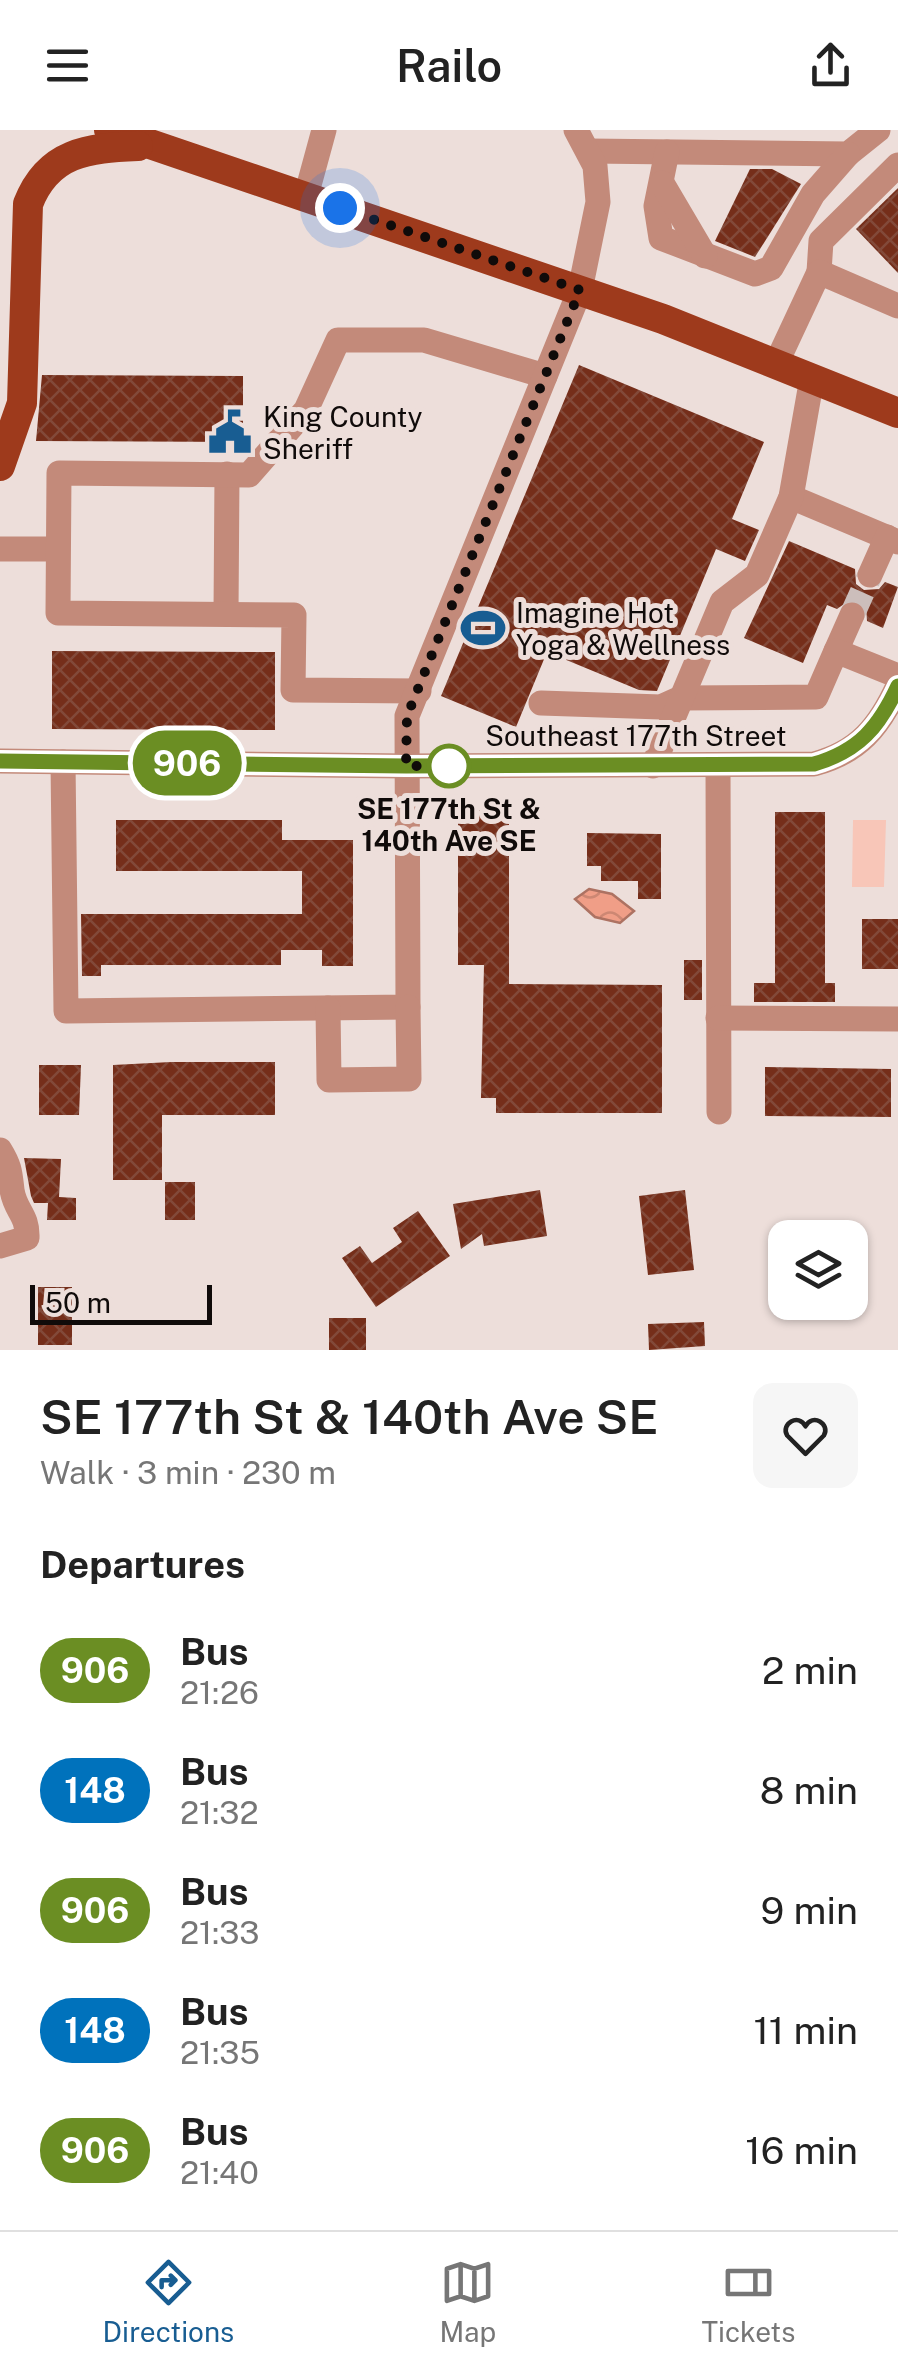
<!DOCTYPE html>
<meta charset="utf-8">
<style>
:root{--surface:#fff;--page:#f6f6f6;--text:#222;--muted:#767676;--line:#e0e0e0;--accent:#185d92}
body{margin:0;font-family:"Public Sans",sans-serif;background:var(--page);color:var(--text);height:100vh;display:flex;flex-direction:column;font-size:38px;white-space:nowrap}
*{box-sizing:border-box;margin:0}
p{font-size:32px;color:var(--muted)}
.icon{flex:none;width:55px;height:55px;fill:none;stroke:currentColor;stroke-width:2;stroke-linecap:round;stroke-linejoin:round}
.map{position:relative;height:1220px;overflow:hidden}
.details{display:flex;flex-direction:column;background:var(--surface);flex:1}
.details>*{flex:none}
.badge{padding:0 20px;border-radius:32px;font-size:35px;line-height:65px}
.buttons{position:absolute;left:768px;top:1090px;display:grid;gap:20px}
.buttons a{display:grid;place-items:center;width:100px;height:100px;border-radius:20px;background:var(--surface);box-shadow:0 2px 8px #0004;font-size:50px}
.scale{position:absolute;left:30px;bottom:25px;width:182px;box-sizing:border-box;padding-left:10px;border:5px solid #100b0a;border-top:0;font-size:28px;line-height:35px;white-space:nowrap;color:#100b0a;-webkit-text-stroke:8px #eddeda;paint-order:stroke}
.you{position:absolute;width:50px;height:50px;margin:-25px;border:8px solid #fff;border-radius:50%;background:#1a73e8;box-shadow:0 0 0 15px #1a73e833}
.map>.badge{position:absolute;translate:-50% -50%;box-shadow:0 0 0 5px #fff}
h2{padding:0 40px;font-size:38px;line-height:90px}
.round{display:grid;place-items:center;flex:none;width:105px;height:105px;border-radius:20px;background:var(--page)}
.overview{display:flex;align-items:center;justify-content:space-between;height:170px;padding:0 40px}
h1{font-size:48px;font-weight:600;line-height:75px}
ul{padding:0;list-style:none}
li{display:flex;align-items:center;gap:30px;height:120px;padding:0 40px}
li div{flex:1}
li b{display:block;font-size:38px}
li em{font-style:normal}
li .badge{min-width:110px;font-weight:700;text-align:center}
header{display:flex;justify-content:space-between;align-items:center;height:130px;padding:0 40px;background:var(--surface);font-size:45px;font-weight:600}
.tab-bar{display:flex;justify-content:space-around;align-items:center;height:140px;border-top:2px solid var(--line);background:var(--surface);font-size:28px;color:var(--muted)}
.tab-bar a{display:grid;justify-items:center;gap:5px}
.tab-bar .current{color:var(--accent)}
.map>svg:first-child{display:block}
</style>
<header><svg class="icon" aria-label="menu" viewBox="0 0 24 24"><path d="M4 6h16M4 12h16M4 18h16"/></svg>Railo<svg class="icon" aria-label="share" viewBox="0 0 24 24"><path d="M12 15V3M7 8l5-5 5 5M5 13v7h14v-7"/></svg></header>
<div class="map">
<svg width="898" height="1220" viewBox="0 0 898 1220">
<defs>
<pattern id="water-waves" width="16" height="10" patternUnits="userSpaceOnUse" patternTransform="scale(2.5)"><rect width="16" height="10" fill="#f09e87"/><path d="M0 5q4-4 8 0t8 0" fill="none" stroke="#cd8773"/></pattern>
<pattern id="building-cross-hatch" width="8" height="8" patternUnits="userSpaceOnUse" patternTransform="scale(2.5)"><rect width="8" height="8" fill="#752e1a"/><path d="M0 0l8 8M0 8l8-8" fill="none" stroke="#824939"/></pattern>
</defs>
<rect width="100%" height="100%" fill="#eddeda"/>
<path fill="#f8c6b8" d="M853,690H886L884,757H852Z"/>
<path fill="url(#water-waves)" stroke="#ad7262" stroke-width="2.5" d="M589,759L612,764L634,781L620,793L595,787L575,769Z"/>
<g fill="url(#building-cross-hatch)">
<path d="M750,39H772L801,54L755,127L715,111Z"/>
<path d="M898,58V143L856,99Z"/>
<path d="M579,235L764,312L732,389L759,400L745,431L716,419L657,561L639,560L547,522L516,597L441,566Z"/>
<path d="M42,245L243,246V312L36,311Z"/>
<path d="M789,411L855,439L856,454L864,460L879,459L885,452L898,457L883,498L867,491L866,476L851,469L837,479L827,475L803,533L744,508Z"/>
<path d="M52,521L275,522V600L52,599Z"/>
<path d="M458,680H509V854L662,855V983H496V968H481L484,835H458Z"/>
<path d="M775,682H825V853H835V872H754V853H775Z"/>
<path d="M116,690H282V710H353V836H322V820H281V835H101V846H82L81,784H302V741H116Z"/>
<path d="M587,703L661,704V769H638V751H601V736H587Z"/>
<rect x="862" y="789" width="36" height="50"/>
<rect x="684" y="830" width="18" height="40"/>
<path d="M171,932H275V985H162V1050H113V935Z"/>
<path d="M39,935H81L79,985H39Z"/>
<path d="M765,937L891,939V987L765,986Z"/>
<path d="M24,1028L61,1029L59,1067L76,1068V1090H47L48,1073H34L31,1066Z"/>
<rect x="165" y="1052" width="30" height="38"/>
<path d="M540,1060L547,1106L484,1116L482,1104L461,1119L453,1074Z"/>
<path d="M685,1060L694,1140L648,1145L639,1066Z"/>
<path d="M418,1081L450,1126L376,1177L342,1128L360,1116L372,1133L402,1112L393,1098Z"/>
<rect x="38" y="1157" width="34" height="58"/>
<rect x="329" y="1188" width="37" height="32"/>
<path d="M704,1192L705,1216L649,1220L648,1194Z"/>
</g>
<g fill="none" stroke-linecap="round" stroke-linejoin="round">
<path stroke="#ccbebb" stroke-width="25" stroke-dasharray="25 12" stroke-linecap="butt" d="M852,485L870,445"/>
<g stroke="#c38a7a" stroke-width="25">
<path d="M589,21L848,24L878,0"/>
<path d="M667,22L656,76L661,108L755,144L771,138L813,64L848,24"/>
<path d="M662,53L705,126"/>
<path d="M306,66L324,0"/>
<path d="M819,142L821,111L898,35"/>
<path d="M776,234L819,142L898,176"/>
<path d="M791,367L898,412"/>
<path d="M0,419H57"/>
<path d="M870,445L887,407"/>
<path d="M226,484L227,344"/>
<path d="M836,521L852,485"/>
<path d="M419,561L293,560L294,485L58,483L59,343L249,345L306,280L338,210H424L545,246"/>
<path d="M541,573L661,577L681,568L816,567L836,521L898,546"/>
<path d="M0,631L406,636L814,634C859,622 879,597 898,556"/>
<path d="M63,632L66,881L408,877L407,586L580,160L598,72L595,36L576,0"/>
<path d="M653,636L722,472L757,445L791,367L812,248"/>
<path d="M718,636L719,982"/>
<path d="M328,878L329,950L409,949L408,877"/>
<path d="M718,888L898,889"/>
<path d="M0,1020C10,1036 10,1043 12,1060C15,1081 28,1084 27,1108L0,1116"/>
</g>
<g stroke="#9e3a1c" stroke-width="30">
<path d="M109,0L663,189L898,283"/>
<path d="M0,336L22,273L28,74C48,22 88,18 138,16"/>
</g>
</g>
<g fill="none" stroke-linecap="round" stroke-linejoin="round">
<g stroke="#fff" stroke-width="22">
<path id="line" d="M0,631L406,636L814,634C859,621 879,597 898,556"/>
</g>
<use href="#line" stroke="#6b8e23" stroke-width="15"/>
<path stroke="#100b0a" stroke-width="10" stroke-dasharray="0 18" d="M340,78L580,160L407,586L406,636H458H449"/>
</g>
<defs>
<g id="civic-bare" transform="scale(3.45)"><path d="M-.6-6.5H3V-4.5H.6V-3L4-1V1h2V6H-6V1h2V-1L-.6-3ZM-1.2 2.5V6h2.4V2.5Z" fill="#185d92" stroke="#eddeda" stroke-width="2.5" paint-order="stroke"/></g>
<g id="stadium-bare" transform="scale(3.45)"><path d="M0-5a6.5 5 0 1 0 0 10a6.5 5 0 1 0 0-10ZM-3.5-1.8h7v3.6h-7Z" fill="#185d92" stroke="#eddeda" stroke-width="2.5" paint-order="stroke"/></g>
</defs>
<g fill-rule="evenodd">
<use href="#civic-bare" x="230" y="302"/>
<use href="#stadium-bare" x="483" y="498"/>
</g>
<circle fill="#fff" stroke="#6b8e23" stroke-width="5" cx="449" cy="636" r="20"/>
<g text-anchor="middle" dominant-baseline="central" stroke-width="10" stroke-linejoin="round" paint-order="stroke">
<g font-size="28" fill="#100b0a" stroke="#eddeda" text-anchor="start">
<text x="263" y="286">King County<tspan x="263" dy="32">Sheriff</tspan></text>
<text x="516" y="482">Imagine Hot<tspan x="516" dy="32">Yoga &amp; Wellness</tspan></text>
</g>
<g font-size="28" fill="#100b0a" stroke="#eddeda">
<text x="636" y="605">Southeast 177th Street</text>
</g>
<g font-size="28" font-weight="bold" fill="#100b0a" stroke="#eddeda">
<text x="449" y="678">SE 177th St &amp;<tspan x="449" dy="32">140th Ave SE</tspan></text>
</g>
</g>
</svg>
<div class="buttons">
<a><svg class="icon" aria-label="layers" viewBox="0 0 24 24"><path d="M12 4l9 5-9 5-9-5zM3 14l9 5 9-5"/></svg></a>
</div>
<div class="scale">50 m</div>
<div class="you" style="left:340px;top:78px"></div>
<b class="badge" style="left:187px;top:633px;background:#6b8e23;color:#fff">906</b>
</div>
<section class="details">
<div class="overview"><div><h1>SE 177th St &amp; 140th Ave SE</h1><p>Walk · 3 min · 230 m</p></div><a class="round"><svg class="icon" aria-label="heart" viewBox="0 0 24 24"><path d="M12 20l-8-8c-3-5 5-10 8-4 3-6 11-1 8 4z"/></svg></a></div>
<h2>Departures</h2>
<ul>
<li><span class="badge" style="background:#6b8e23;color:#fff">906</span><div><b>Bus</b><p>21:26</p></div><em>2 min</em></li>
<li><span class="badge" style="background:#0072bc;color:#fff">148</span><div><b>Bus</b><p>21:32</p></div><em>8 min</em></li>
<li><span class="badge" style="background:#6b8e23;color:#fff">906</span><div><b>Bus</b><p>21:33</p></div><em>9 min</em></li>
<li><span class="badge" style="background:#0072bc;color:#fff">148</span><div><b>Bus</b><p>21:35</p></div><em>11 min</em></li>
<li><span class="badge" style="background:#6b8e23;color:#fff">906</span><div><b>Bus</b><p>21:40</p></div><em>16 min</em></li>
</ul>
</section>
<nav class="tab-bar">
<a class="current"><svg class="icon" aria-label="directions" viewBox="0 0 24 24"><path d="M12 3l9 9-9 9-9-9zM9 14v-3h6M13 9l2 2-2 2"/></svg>Directions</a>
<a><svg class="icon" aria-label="map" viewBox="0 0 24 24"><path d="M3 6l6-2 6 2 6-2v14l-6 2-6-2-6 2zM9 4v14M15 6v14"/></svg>Map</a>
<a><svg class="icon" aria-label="tickets" viewBox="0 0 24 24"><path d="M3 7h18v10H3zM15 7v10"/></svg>Tickets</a>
</nav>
